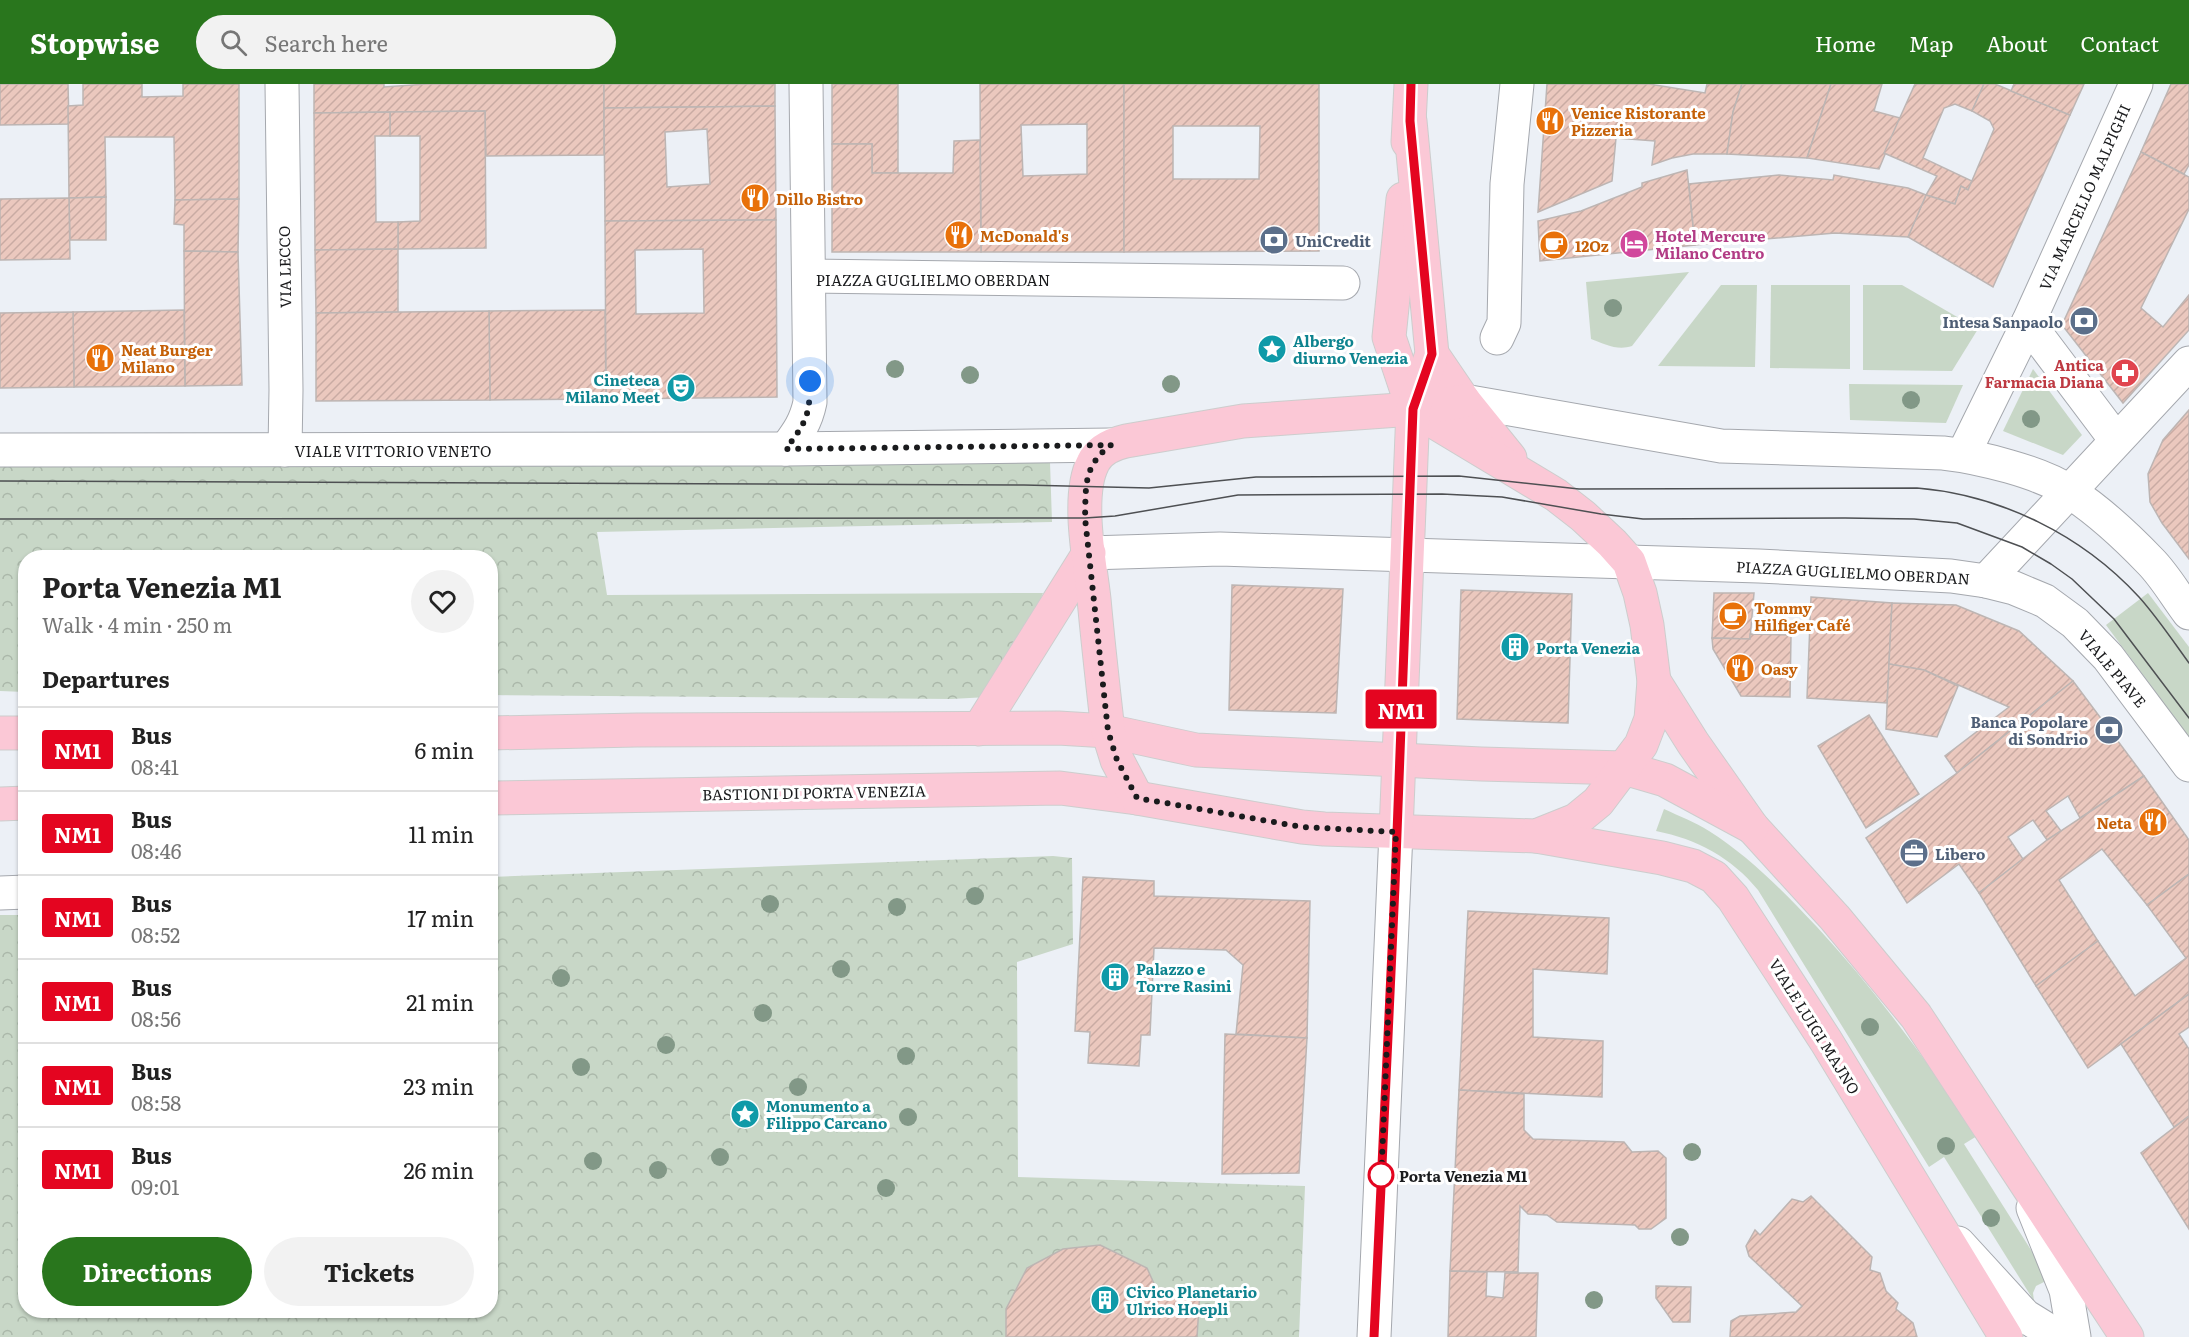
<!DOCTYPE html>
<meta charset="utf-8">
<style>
:root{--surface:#fff;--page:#f2f2f2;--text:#222;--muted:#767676;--line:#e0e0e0;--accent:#29761d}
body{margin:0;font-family:Literata,serif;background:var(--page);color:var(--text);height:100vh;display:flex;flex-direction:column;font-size:22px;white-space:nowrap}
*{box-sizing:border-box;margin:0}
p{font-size:20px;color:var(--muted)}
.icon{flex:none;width:33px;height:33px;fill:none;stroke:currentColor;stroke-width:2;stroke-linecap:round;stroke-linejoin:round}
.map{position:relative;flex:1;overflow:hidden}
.details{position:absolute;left:18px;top:466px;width:480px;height:768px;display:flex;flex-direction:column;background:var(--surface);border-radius:24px;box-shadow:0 2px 4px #0004}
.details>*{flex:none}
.badge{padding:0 12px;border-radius:4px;font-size:21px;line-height:39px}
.you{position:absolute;width:30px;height:30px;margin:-15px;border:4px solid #fff;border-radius:50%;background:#1a73e8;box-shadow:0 0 0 9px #1a73e833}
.map>.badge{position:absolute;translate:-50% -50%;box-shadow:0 0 0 3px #fff}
h2{padding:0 24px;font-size:22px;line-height:54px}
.round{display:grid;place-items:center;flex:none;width:63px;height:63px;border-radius:32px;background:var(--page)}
.summary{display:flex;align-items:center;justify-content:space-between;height:102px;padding:0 24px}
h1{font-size:28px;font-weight:700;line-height:45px}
.button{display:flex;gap:12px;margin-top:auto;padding:12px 24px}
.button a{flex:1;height:69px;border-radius:36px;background:var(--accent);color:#fff;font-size:24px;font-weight:700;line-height:69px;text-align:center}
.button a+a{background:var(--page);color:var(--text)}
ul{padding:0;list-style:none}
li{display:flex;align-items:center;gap:18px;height:84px;padding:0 24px;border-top:2px solid var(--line)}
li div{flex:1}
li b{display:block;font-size:22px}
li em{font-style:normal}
li .badge{min-width:66px;font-weight:700;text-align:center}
header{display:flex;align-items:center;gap:36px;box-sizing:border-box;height:84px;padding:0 30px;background:var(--accent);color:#fff}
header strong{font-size:28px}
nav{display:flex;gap:33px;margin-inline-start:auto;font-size:21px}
.search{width:420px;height:54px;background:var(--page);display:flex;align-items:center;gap:15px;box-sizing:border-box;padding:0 21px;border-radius:33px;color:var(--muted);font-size:22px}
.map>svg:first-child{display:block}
</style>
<header>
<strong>Stopwise</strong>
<div class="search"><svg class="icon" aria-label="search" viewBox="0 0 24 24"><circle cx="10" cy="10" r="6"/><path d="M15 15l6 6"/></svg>Search here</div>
<nav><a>Home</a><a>Map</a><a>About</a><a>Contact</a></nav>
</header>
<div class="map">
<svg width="2189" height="1253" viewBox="0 0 2189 1253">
<defs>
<pattern id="forest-crowns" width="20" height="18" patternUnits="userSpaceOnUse" patternTransform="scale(1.5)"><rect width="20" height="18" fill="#c8d7c7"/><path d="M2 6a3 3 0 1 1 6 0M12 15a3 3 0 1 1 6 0" fill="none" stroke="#abb8aa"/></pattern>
<pattern id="building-hatch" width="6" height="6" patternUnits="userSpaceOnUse" patternTransform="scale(1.5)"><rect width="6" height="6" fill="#ebc8be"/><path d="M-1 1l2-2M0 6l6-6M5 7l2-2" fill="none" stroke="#c9aba3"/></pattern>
</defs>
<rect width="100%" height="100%" fill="#ecf0f6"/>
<g fill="#c8d7c7">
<path d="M1689,188L1632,262C1617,267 1605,260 1591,255L1586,198Z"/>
<path d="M1721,201H1757L1755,283L1658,282Z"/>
<path d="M1771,201H1850V285L1770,284Z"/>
<path d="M1863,201H1902L1978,245L1952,287L1863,286Z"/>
<path d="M2033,285L2082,351L2063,371L2003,347Z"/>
<path d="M1849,300L1963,301L1946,339L1850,336Z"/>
<path d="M2148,509L2189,563V653L2106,541Z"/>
<path d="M1664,725C1679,732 1695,738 1709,747C1750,773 1784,808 1817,843C1877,908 1928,978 1977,1052L1964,1060L2055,1204L2044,1198L2036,1202L2033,1209L2034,1217L1944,1073L1929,1083L1758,806C1732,774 1697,755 1656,747Z"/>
</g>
<g fill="url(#forest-crowns)">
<path d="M1050,378L1052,438L597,448L607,511L1043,509L1028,544L988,613L951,615L491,611L490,474H26L25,608L0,607V380Z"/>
<path d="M1053,772L1072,774L1073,860L1017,878L1018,1093L1305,1102L1299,1253H0V831H25L26,1227H490L491,793Z"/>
</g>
<g fill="url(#building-hatch)" stroke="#bdb5b3" stroke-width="1.5" fill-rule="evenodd">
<path d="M0,0H68L69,40L0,41Z"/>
<path d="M83,0H142V13L183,12V0H239V115L175,116L174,53H105L106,113L69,114L68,22L83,21Z"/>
<path d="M314,0H384V3L427,0H604V71L486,72L485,27L314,29Z"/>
<path d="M604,0H775V22L604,24Z"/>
<path d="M832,0H898V89H872V60H832Z"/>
<path d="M980,0H1124V168H981ZM1087,40V90L1023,92L1021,41Z"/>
<path d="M1124,0H1319V167L1124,168ZM1173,42H1260L1259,95H1173Z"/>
<path d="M1547,0H1649L1705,9L1707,0H1742L1733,28L1727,70H1693L1672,74L1652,81L1655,57L1616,54L1612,97L1538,128Z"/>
<path d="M1742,0H1831L1807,74L1727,70L1733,28Z"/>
<path d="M1831,0H1882L1874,27L1900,34L1879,85L1807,74Z"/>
<path d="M1915,0H1984L1972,27L1955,20L1944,24L1923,74L1972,97L1968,106L1961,102L1955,120L1926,111L1937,92L1884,69Z"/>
<path d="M1984,0H1995L2070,31L1993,203L1908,153L1926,111L1955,120L1961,102L1968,106L1994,45L1990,37L1972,27Z"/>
<path d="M2014,0H2084L2070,31L2011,7Z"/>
<path d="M2171,0H2189V81L2184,90L2141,68Z"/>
<path d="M775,22L776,136L605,137L604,24ZM707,45L710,100L667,103L665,48Z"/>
<path d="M485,27L486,164L398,165V138L420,137V52H390V28Z"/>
<path d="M390,28V52H375L376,138H398V165L315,166L314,29Z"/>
<path d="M980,56L981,168H832V60H872V89H953L954,57Z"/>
<path d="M2141,68L2189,93V125L2141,224L2163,243L2189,211V246L2123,319L2062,241Z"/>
<path d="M1687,86L1695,161L1540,177L1538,137L1581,127L1642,103V99Z"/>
<path d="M1779,91L1833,96L1834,91L1908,104L1926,111L1908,153L1835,149L1695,161L1689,100Z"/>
<path d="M106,113V156H70L69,114Z"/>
<path d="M69,114L70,175L0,176V115Z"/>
<path d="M239,115L238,168L184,167V141L174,140L175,116Z"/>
<path d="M776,136L777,313L606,315L605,137ZM703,165L704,229L636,230L635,166Z"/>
<path d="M398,165V228L316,229L315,166Z"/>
<path d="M184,167L238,168L242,301L185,302Z"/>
<path d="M184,226L185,302L74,303L73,228Z"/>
<path d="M605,226L606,315L490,316L489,227Z"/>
<path d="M489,227L490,316L316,317V229Z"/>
<path d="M73,228L74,303L0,304V229Z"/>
<path d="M2189,326V475L2162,439L2150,418L2148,390L2163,356Z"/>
<path d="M1232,501L1343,505L1336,629L1229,626Z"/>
<path d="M1461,506L1572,510L1568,639L1457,635Z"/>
<path d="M1714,509H1754L1750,555L1712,554Z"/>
<path d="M1811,513L1892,519L1887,619L1807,614Z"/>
<path d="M1892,519L1956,521L2019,547L2073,597L1957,689L1945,672L2009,623L1924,586L1889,580Z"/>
<path d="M1750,550L1791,551L1790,613L1741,612L1713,565L1712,554L1750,555Z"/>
<path d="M1889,580L1924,586L1958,602L1937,653L1886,645Z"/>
<path d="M2073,597L2144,692L2080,734L2068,712L2046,727L2061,747L2047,756L2033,736L2008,753L2023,775L1979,809L1959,780L1907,819L1866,754L1957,689Z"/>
<path d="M1869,631L1919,710L1866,744L1818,662Z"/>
<path d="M2144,692L2189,756V790L2147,821L2102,765L2059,796L2098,857L2036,902L1979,809L2047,756Z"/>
<path d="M2189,790V910L2088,984L2036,902L2098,857L2135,912L2186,874L2147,821Z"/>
<path d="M1083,793L1154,797V812L1310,817L1307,954L1236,950L1243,881L1226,866L1154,864L1150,951H1141L1139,982L1088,979L1090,948L1075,947Z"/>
<path d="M1468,827L1609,834L1607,890L1533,885V953L1603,957L1602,1013L1459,1006Z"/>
<path d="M2189,910V943L2179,950L2189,965V1032L2174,1043L2121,960Z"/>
<path d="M1225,950L1307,954L1299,1089L1222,1090Z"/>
<path d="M1459,1006L1524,1010V1046L1533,1055L1624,1058L1632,1068L1658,1067L1666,1074V1134L1651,1145H1639L1635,1141L1557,1138L1547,1131L1528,1130L1520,1122L1518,1188L1450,1187Z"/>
<path d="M2189,1032V1145L2141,1069Z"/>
<path d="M1811,1112L1872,1173L1870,1186L1880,1189L1886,1207L1898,1219L1896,1225L1913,1239L1917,1253H1730L1731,1237L1740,1232L1796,1228L1802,1222L1749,1172L1746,1162L1755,1146L1760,1151L1792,1115L1803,1118Z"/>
<path d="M1100,1161L1147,1184L1156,1204L1200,1207L1197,1253H1006V1225L1027,1184L1063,1165Z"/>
<path d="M1450,1187L1487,1188L1486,1212L1503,1214L1505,1189H1538L1536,1253H1448Z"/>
<path d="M1656,1202L1691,1203L1690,1238H1673L1656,1214Z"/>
</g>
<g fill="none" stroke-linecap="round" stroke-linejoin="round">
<g stroke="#a5a8ae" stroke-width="35">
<g id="minor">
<path d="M282,0L286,306L285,366"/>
<path d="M809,192L1343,199"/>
<path d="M2028,239L2116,356"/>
<path d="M1497,254L1504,239L1507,100L1517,0"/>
<path d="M1464,317L1721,362L1943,369C1979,373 2041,388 2070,408C2099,427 2126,452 2150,477C2165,492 2176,512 2189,529"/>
<path d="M786,365C798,349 806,338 810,318L806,0"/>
<path d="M0,366L786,365L1111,361"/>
<path d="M1963,371L2028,239L2136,0"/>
<path d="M1089,469L1220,465L1629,478L1759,482L1951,492L1986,497L2014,504L2045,517L2075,539L2108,573L2189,681"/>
<path d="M1986,497L2189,279"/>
<path d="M0,809L26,808"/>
<path d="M2033,1124L2066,1206L2074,1253"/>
<path d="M1958,1159L2025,1232L2059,1253"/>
<path d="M1374,1253L1396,748"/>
</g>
</g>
<g stroke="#cdcdcd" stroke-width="35">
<g id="major">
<path d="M1408,58L1411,0"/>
<path d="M1403,115L1389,253L1413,325"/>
<path d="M1432,270L1464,317L1510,374"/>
<path d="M1654,597L1693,659L1752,743L1835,834L1916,932L2127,1253"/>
<path d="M979,645L1089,469"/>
<path d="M0,649H26"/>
<path d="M490,649L637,646L1058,644L1108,647L1196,666L1481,680L1624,684L1665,696L1752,743"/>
<path d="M490,714L1060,704L1137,714L1302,743L1324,745L1536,752L1576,736L1598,718L1641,661L1651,635L1654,597L1647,541L1640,509L1629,478L1612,459L1583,432L1556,411L1413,325"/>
<path d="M1137,714L1117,676L1108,647C1103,603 1098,559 1094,515C1090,479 1076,412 1093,379C1099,366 1113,360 1126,357L1243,337L1413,325L1464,317"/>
<path d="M0,720L26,719"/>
<path d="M1396,748L1413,325L1432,270L1410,37"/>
<path d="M1536,752L1662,774L1693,782L1714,793L1733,814L1826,957L2006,1253"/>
</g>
</g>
<use href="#minor" stroke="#fff" stroke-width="33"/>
<use href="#major" stroke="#fbc8d6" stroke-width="33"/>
<g stroke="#4e5053" stroke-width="1.5">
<path d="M0,397L1024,401L1149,404L1256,393L1459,392L1579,405L1917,404C2001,411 2082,451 2139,513C2157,533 2173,557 2189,579"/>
<path d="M0,435L1085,434L1115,432L1238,411L1442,410L1502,413L1601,430L1643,435L1845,434L1914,435L1957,439L2022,463L2051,480L2072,495L2114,535L2189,634"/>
</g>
</g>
<g fill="#829887">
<circle cx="1613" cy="224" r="9"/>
<circle cx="895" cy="285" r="9"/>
<circle cx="970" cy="291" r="9"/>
<circle cx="1171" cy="300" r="9"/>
<circle cx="1911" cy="316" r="9"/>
<circle cx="2031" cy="335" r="9"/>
<circle cx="975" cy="812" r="9"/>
<circle cx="770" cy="820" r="9"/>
<circle cx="897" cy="823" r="9"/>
<circle cx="841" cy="885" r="9"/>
<circle cx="561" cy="894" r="9"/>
<circle cx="763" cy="929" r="9"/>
<circle cx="1870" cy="943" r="9"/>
<circle cx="666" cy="961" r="9"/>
<circle cx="906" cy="972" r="9"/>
<circle cx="581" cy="983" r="9"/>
<circle cx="798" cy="1003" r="9"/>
<circle cx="908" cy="1033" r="9"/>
<circle cx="1946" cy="1062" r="9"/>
<circle cx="1692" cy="1068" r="9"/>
<circle cx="720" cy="1073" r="9"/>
<circle cx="593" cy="1077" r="9"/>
<circle cx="658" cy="1086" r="9"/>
<circle cx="886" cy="1104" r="9"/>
<circle cx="1991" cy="1134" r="9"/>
<circle cx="1680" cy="1153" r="9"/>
<circle cx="1594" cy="1216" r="9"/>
</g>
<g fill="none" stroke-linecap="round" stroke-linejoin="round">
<g stroke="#fff" stroke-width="14">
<path id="line" d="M1374,1253L1395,802L1413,325L1432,270L1410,37L1411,0"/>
</g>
<use href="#line" stroke="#e40520" stroke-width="9"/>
<path stroke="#1a1b1d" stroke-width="6" stroke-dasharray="0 10.8" d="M810,297C810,332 806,338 786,365L1111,361C1083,382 1086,402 1085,434L1108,647L1117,676L1137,714L1302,743L1396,748L1381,1098V1091"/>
</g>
<defs>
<g id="restaurant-disc" transform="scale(1.5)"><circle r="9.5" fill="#e8710a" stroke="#fff"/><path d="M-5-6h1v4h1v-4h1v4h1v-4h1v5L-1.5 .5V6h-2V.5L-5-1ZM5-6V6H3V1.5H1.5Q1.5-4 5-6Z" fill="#fff"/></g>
<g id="bank-disc" transform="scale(1.5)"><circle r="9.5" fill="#5c6f8a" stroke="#fff"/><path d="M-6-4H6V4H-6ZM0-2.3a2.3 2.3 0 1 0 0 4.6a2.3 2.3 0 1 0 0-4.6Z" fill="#fff"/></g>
<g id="hotel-disc" transform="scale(1.5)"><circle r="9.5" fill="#d1479c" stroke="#fff"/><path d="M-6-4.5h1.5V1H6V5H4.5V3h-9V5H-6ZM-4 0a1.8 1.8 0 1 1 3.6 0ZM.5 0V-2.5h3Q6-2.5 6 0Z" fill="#fff"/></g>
<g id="cafe-disc" transform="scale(1.5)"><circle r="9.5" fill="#e8710a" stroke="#fff"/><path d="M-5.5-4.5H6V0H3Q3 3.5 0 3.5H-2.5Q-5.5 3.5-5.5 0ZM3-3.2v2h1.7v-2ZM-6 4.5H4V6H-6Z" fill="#fff"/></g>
<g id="sight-disc" transform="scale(1.5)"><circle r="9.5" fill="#0f9aa8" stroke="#fff"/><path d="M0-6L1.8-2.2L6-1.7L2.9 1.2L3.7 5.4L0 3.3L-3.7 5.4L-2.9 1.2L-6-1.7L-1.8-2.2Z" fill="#fff"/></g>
<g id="pharmacy-disc" transform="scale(1.5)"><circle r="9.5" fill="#e0444e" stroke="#fff"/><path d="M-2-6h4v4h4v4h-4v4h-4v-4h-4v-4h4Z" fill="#fff"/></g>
<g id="theatre-disc" transform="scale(1.5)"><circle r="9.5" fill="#0f9aa8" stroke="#fff"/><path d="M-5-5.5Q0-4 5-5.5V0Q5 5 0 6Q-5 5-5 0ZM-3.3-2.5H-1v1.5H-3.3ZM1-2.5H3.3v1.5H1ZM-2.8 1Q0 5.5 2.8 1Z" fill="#fff"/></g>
<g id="building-disc" transform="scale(1.5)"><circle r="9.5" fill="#0f9aa8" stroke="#fff"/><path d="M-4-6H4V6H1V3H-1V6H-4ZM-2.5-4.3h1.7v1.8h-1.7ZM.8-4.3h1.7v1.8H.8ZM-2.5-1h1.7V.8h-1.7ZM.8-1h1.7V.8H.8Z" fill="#fff"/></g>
<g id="office-disc" transform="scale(1.5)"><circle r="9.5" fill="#5c6f8a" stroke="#fff"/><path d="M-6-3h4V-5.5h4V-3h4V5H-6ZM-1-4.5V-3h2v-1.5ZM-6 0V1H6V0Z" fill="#fff"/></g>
</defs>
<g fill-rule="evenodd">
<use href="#restaurant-disc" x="1550" y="37"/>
<use href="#restaurant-disc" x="755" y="114"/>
<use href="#restaurant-disc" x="959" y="151"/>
<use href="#bank-disc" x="1274" y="156"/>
<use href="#hotel-disc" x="1634" y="160"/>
<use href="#cafe-disc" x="1554" y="161"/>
<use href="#bank-disc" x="2084" y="237"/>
<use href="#sight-disc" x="1272" y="265"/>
<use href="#restaurant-disc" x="100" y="274"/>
<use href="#pharmacy-disc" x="2125" y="289"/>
<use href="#theatre-disc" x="681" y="304"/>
<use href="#cafe-disc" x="1733" y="532"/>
<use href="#building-disc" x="1515" y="563"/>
<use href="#restaurant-disc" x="1740" y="584"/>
<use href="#bank-disc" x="2109" y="646"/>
<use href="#restaurant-disc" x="2153" y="738"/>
<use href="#office-disc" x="1914" y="769"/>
<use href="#building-disc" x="1115" y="893"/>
<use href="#sight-disc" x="745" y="1030"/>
<use href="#building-disc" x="1105" y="1216"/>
</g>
<circle fill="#fff" stroke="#e40520" stroke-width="3" cx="1381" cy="1091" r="12"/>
<g text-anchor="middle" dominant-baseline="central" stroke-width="6" stroke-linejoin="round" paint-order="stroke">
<g font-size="15" font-weight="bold" fill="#c56008" stroke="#fff" text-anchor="start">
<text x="1571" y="28">Venice Ristorante<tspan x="1571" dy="17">Pizzeria</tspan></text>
<text x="776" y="114">Dillo Bistro</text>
<text x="980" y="151">McDonald's</text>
<text x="1575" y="161">12Oz</text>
<text x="121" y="265">Neat Burger<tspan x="121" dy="17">Milano</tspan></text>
<text x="1754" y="523">Tommy<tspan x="1754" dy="17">Hilfiger Café</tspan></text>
<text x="1761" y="584">Oasy</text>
<text x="2132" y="738" text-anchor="end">Neta</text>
</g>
<g font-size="15" fill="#1a1b1d" stroke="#fff">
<text transform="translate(2084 113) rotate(-66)">VIA MARCELLO MALPIGHI</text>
<text transform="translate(284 183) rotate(-91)">VIA LECCO</text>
<text x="933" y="195">PIAZZA GUGLIELMO OBERDAN</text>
<text x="393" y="366">VIALE VITTORIO VENETO</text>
<text transform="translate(1853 488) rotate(3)">PIAZZA GUGLIELMO OBERDAN</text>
<text transform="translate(2113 584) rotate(50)">VIALE PIAVE</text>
<text transform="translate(814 708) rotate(-1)">BASTIONI DI PORTA VENEZIA</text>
<text transform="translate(1815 942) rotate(58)">VIALE LUIGI MAJNO</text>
</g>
<g font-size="15" font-weight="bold" fill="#b23c85" stroke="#fff" text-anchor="start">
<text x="1655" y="151">Hotel Mercure<tspan x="1655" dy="17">Milano Centro</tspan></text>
</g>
<g font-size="15" font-weight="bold" fill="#4e5e75" stroke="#fff" text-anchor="start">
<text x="1295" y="156">UniCredit</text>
<text x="2063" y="237" text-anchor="end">Intesa Sanpaolo</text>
<text x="2088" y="637" text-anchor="end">Banca Popolare<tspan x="2088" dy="17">di Sondrio</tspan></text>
<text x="1935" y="769">Libero</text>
</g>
<g font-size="15" font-weight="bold" fill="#0d838f" stroke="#fff" text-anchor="start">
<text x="1293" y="256">Albergo<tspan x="1293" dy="17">diurno Venezia</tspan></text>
<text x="660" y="295" text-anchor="end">Cineteca<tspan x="660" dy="17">Milano Meet</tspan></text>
<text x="1536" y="563">Porta Venezia</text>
<text x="1136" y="884">Palazzo e<tspan x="1136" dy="17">Torre Rasini</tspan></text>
<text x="766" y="1021">Monumento a<tspan x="766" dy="17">Filippo Carcano</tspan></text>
<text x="1126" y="1207">Civico Planetario<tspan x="1126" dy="17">Ulrico Hoepli</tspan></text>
</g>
<g font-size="15" font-weight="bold" fill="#be3a42" stroke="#fff" text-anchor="end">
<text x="2104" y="280">Antica<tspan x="2104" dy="17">Farmacia Diana</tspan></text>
</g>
<g font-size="15" font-weight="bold" fill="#1a1b1d" stroke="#fff" text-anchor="start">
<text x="1399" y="1091">Porta Venezia M1</text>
</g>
</g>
</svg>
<div class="you" style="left:810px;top:297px"></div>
<b class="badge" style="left:1401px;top:625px;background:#e40520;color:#fff">NM1</b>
<section class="details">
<div class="summary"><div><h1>Porta Venezia M1</h1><p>Walk · 4 min · 250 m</p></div><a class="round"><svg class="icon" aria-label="heart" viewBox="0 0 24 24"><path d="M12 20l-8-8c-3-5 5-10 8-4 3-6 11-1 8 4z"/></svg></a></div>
<h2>Departures</h2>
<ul>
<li><span class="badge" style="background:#e40520;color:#fff">NM1</span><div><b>Bus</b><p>08:41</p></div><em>6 min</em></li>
<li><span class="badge" style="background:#e40520;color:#fff">NM1</span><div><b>Bus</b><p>08:46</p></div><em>11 min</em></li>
<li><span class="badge" style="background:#e40520;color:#fff">NM1</span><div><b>Bus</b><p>08:52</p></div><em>17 min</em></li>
<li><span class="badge" style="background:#e40520;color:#fff">NM1</span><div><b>Bus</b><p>08:56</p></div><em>21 min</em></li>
<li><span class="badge" style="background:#e40520;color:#fff">NM1</span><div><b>Bus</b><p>08:58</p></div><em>23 min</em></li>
<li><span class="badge" style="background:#e40520;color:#fff">NM1</span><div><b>Bus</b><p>09:01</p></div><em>26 min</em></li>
</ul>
<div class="button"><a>Directions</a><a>Tickets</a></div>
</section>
</div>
